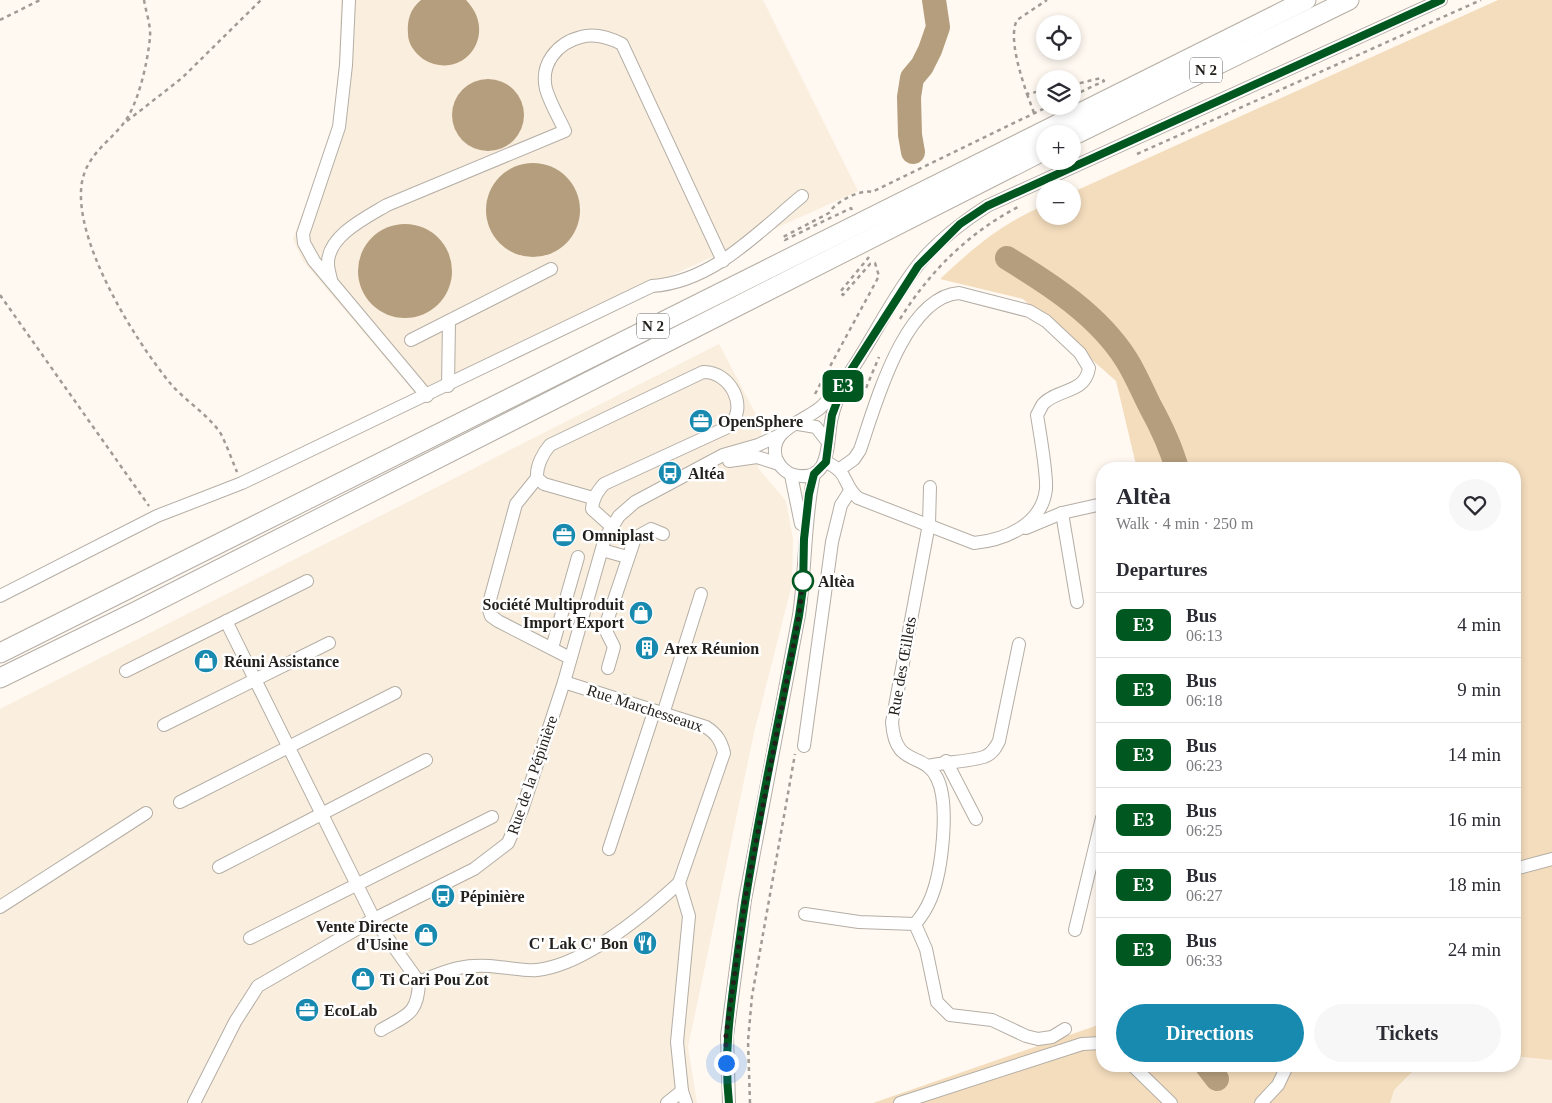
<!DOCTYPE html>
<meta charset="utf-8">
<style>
:root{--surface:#fff;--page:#f7f7f7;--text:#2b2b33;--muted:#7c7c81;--line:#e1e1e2;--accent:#198aaf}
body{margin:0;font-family:Georgia,serif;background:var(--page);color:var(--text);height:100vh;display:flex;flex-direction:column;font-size:19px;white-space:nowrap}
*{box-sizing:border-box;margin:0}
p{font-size:16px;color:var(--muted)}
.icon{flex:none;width:28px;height:28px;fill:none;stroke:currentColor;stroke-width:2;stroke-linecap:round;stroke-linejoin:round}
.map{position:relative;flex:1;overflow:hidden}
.sheet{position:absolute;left:1096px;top:462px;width:425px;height:610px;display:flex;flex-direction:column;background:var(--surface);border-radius:20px;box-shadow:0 2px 8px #0003}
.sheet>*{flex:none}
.badge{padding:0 10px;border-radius:8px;font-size:18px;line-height:32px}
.tools{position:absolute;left:1036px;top:15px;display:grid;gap:10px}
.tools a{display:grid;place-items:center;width:45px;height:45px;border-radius:50%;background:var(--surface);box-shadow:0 2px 8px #0003;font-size:25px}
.you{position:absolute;width:25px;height:25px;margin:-12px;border:4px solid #fff;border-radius:50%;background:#1a73e8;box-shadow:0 0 0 8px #1a73e833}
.map>.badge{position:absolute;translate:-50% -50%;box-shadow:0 0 0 2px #fff}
h2{padding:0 20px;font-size:19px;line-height:45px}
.round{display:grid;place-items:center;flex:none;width:52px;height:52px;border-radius:26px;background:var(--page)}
.overview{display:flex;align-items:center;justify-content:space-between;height:85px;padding:0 20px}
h1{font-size:24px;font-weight:600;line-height:38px}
.button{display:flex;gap:10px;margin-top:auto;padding:10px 20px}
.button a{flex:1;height:58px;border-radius:30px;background:var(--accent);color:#fff;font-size:20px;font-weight:600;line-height:58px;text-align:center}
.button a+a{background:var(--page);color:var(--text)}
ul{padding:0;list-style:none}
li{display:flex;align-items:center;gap:15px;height:65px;padding:0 20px;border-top:1px solid var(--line)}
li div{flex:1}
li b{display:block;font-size:19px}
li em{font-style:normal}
li .badge{min-width:55px;font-weight:700;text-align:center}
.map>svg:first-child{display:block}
</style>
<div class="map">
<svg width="1552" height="1103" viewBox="0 0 1552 1103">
<rect width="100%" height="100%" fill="#fff9f2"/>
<g fill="#faeede">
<path d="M341,0H763L858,191L414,392L303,261L293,239L337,121Z"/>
<path d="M719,344L762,426L758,468L786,501L793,539L792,584L754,733L688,1047L697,1103H0V709Z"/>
<path d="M1552,848V1103H1204L1243,1066H1515V859Z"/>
</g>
<g fill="#f4ddbd">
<path d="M1498,0H1552V1060L1515,1056V469H1137L1116,381L1023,299L940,279C977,245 999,225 1045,205V216H1072L1073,192Z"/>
<path d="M1102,1015V1066H1418L1394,1090L1390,1103H873L1101,1024Z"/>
</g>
<g fill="#b59e7d">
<path d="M421,0H466C500,35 462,83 423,59C415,53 408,44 408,34C407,20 410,9 421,0Z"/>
<circle cx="488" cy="115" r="36"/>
<circle cx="533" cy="210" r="47"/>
<circle cx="405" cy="271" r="47"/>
</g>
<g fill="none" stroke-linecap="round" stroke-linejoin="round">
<g stroke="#b59e7d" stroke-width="24">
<path d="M913,152L910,135L909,97L912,78L922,66L930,50L938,27L934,0"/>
<path d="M1007,258C1050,284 1098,315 1126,359C1135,373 1142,390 1150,406C1161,426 1171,447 1177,469"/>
<path d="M1207,1066L1217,1079"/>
</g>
<g stroke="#b4aea5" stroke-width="14">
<g id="minor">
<path d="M349,0L346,65L339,127L303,234L304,243L314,261L427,396"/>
<path d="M331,280C330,275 328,269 328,264C327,236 367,217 387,205L565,131C559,118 550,103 546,89C540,64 557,43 581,37C595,33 610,38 622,44L723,261"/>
<path d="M411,340L551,269"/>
<path d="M846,378C841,390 835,403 832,417C826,440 833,484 794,475C786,473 779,466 776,458C768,430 803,422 820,408C829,400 839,387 847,377C872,341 891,299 918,265C937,241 961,223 987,206L1441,0"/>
<path d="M448,386L449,321"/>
<path d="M798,424L816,427L827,441"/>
<path d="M729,461L757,457L779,464"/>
<path d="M826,462C851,474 841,483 858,498L974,543C1005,540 1042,525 1046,489C1047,472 1040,434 1037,415C1039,412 1041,407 1043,404C1058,388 1085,394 1089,368L1080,353L1046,321L1029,311L959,293C904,297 875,406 860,450L854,459L840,469"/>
<path d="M791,475L801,524"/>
<path d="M537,478L516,504L488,607L491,616L498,621L570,658"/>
<path d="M930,487L929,524L892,722C895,769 923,750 937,778C950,804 942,871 931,898C927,908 922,916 915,924L926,949L937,1002L950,1015L992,1020L1026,1036L1038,1039L1052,1037L1065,1029"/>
<path d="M593,498L544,484L537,478C536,466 543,453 550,445L703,372C730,371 750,408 728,427L604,484C597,492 593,498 592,509L611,526"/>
<path d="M1062,513L1077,602"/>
<path d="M1026,528L1062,513L1102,504"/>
<path d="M602,550L627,557"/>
<path d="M0,596L157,516L242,483L652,286C713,282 758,232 802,196"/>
<path d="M226,621L374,919L419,982"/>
<path d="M552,648L578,557"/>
<path d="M608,668L614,647L607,633L606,624L635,538L651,529L663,534"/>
<path d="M126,671L307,581"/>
<path d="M564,682L706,727C717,734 721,741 724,753L679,883L689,916L677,1042L682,1091L686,1103"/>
<path d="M663,714L701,594"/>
<path d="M164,725L329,643"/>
<path d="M804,746L832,542L841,505L850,491"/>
<path d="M946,761L976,819"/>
<path d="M928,766C943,762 977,761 986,756C993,753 996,747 999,741L1019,644"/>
<path d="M180,802L395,693"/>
<path d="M609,849L654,712"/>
<path d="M219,867L426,760"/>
<path d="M1515,869L1552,859"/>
<path d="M0,907L146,813"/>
<path d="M805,914L859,922L915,924"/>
<path d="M1075,930L1102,818"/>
<path d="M250,938L492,817"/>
<path d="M419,982C449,969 466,963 499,967C511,968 526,971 537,970C584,965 645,914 679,883"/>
<path d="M381,1030C406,1015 418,1015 419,982"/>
<path d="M1133,1066L1171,1103"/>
<path d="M194,1103L235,1022L258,986L374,919L474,869L508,843L522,810L564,682L605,538L619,516L635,502L723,455L758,445L780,435"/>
<path d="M667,1103L682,1091"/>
<path d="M729,1103L727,1036L745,900L799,615C806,568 804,521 814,474"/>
<path d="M900,1103L1082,1044L1102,1043"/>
<path d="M1261,1103L1278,1085L1287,1066"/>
</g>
</g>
<g stroke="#b4aea5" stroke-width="21">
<g id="highway">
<path d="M1072,136L1349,0"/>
<path d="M0,653L1306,0"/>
<path d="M0,678L137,611L1045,150"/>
</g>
</g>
<g stroke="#9f9b95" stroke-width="2.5" stroke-dasharray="4 4" stroke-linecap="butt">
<path d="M144,0C146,12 151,26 150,37C148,61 138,106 123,124C108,143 87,155 82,182C72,239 134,339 170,383C185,401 208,414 221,434C227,446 232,460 237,472"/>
<path d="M0,20L40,0"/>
<path d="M1072,85L1101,78L1104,81L1072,96"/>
<path d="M1045,90L1027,94C1021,76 1008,37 1017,20L1047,0"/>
<path d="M1027,94L1034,113"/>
<path d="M127,121L182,78L261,0"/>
<path d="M1137,154L1481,0"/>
<path d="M852,210L851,208L785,240L783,237L829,213C835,202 860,189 872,192L1049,106"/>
<path d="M0,295L149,506"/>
<path d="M900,319C930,271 969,232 1020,206"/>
<path d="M866,388L879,357"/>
<path d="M815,394L879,276L875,263L870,264L843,295L840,292L869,257"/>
<path d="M750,1103L748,1041L752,996L795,754"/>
</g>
<use href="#minor" stroke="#fff" stroke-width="12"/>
<use href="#highway" stroke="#fff" stroke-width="19"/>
</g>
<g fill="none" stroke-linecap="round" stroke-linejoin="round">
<g stroke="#fff" stroke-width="11">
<path id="line" d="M729,1103C723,1049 732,998 739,944C754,834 778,725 799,616L803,588L804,539L809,494L814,474L826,462L832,415L846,378L918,266L960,224L987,206L1441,0"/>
</g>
<use href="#line" stroke="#005820" stroke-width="8"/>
<path stroke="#23201d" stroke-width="5" stroke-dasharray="0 9" d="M726,1063V1036L745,900L799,616L803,577V581"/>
</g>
<defs>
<g id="office-disc" transform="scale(1.25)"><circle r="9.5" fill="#198aaf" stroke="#fff"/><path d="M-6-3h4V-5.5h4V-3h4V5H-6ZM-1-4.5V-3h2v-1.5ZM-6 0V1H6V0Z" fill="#fff"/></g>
<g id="bus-disc" transform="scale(1.25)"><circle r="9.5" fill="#198aaf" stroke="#fff"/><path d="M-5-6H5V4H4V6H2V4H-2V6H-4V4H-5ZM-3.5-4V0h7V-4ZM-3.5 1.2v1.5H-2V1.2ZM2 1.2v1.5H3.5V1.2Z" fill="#fff"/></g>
<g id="shop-disc" transform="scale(1.25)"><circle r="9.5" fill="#198aaf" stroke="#fff"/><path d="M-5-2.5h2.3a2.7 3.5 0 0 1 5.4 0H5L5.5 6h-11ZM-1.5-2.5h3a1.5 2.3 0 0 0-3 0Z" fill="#fff"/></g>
<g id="building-disc" transform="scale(1.25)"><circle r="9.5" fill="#198aaf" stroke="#fff"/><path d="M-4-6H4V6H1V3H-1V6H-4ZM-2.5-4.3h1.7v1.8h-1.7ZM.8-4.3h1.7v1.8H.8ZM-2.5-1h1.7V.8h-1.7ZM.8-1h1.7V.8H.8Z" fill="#fff"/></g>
<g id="restaurant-disc" transform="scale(1.25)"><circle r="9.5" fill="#198aaf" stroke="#fff"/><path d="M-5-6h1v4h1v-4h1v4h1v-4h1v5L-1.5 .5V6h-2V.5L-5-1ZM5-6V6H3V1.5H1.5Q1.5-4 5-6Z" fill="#fff"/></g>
</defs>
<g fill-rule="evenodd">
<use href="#office-disc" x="701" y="421"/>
<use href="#bus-disc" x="670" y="473"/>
<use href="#office-disc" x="564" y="535"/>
<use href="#shop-disc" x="641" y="613"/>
<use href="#building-disc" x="647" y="648"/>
<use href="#shop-disc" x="206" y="661"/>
<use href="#bus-disc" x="443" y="896"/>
<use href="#shop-disc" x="426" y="935"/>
<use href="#restaurant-disc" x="645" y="943"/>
<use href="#shop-disc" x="363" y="979"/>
<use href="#office-disc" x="307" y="1010"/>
</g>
<circle fill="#fff" stroke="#005820" stroke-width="2.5" cx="803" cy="581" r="10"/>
<g text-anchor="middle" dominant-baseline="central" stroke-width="5" stroke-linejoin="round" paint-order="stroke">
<g fill="#fff" stroke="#656361" stroke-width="1">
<rect x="1190" y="57.5" width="32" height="25" rx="4"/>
<rect x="637" y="313.5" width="32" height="25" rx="4"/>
</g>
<g font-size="15" font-weight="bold" fill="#23201d">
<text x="1206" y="70">N 2</text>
<text x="653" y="326">N 2</text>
</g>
<g font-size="16" font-weight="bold" fill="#23201d" stroke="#fff" text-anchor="start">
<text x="718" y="421">OpenSphere</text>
<text x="688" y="473">Altéa</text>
<text x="582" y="535">Omniplast</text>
<text x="624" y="604" text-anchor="end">Société Multiproduit<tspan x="624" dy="18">Import Export</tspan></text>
<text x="664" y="648">Arex Réunion</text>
<text x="224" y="661">Réuni Assistance</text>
<text x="460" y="896">Pépinière</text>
<text x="408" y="926" text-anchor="end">Vente Directe<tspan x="408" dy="18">d'Usine</tspan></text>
<text x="628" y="943" text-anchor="end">C' Lak C' Bon</text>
<text x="380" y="979">Ti Cari Pou Zot</text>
<text x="324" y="1010">EcoLab</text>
</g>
<g font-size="16" font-weight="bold" fill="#23201d" stroke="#fff" text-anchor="start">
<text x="818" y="581">Altèa</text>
</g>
<g font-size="16" fill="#23201d" stroke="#fff">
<text transform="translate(902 666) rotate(-80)">Rue des Œillets</text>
<text transform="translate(645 708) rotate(18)">Rue Marchesseaux</text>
<text transform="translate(532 775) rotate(-71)">Rue de la Pépinière</text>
</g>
</g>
</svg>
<div class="tools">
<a><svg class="icon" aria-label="locate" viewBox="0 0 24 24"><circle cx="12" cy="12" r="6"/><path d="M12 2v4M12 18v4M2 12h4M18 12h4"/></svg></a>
<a><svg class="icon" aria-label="layers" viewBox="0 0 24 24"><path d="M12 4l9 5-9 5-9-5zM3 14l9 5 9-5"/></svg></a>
<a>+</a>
<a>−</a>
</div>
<div class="you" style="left:726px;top:1063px"></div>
<b class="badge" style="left:843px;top:386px;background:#005820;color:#fff">E3</b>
<section class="sheet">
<div class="overview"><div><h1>Altèa</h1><p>Walk · 4 min · 250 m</p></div><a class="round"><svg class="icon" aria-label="heart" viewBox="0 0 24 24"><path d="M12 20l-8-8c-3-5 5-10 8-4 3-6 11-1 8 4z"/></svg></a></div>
<h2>Departures</h2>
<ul>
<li><span class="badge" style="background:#005820;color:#fff">E3</span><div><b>Bus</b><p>06:13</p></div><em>4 min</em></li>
<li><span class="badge" style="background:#005820;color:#fff">E3</span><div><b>Bus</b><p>06:18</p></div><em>9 min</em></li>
<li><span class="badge" style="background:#005820;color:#fff">E3</span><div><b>Bus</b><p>06:23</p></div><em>14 min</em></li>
<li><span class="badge" style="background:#005820;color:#fff">E3</span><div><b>Bus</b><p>06:25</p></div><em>16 min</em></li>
<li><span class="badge" style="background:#005820;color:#fff">E3</span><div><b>Bus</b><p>06:27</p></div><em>18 min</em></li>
<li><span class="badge" style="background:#005820;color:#fff">E3</span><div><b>Bus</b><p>06:33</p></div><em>24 min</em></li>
</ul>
<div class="button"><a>Directions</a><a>Tickets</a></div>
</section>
</div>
